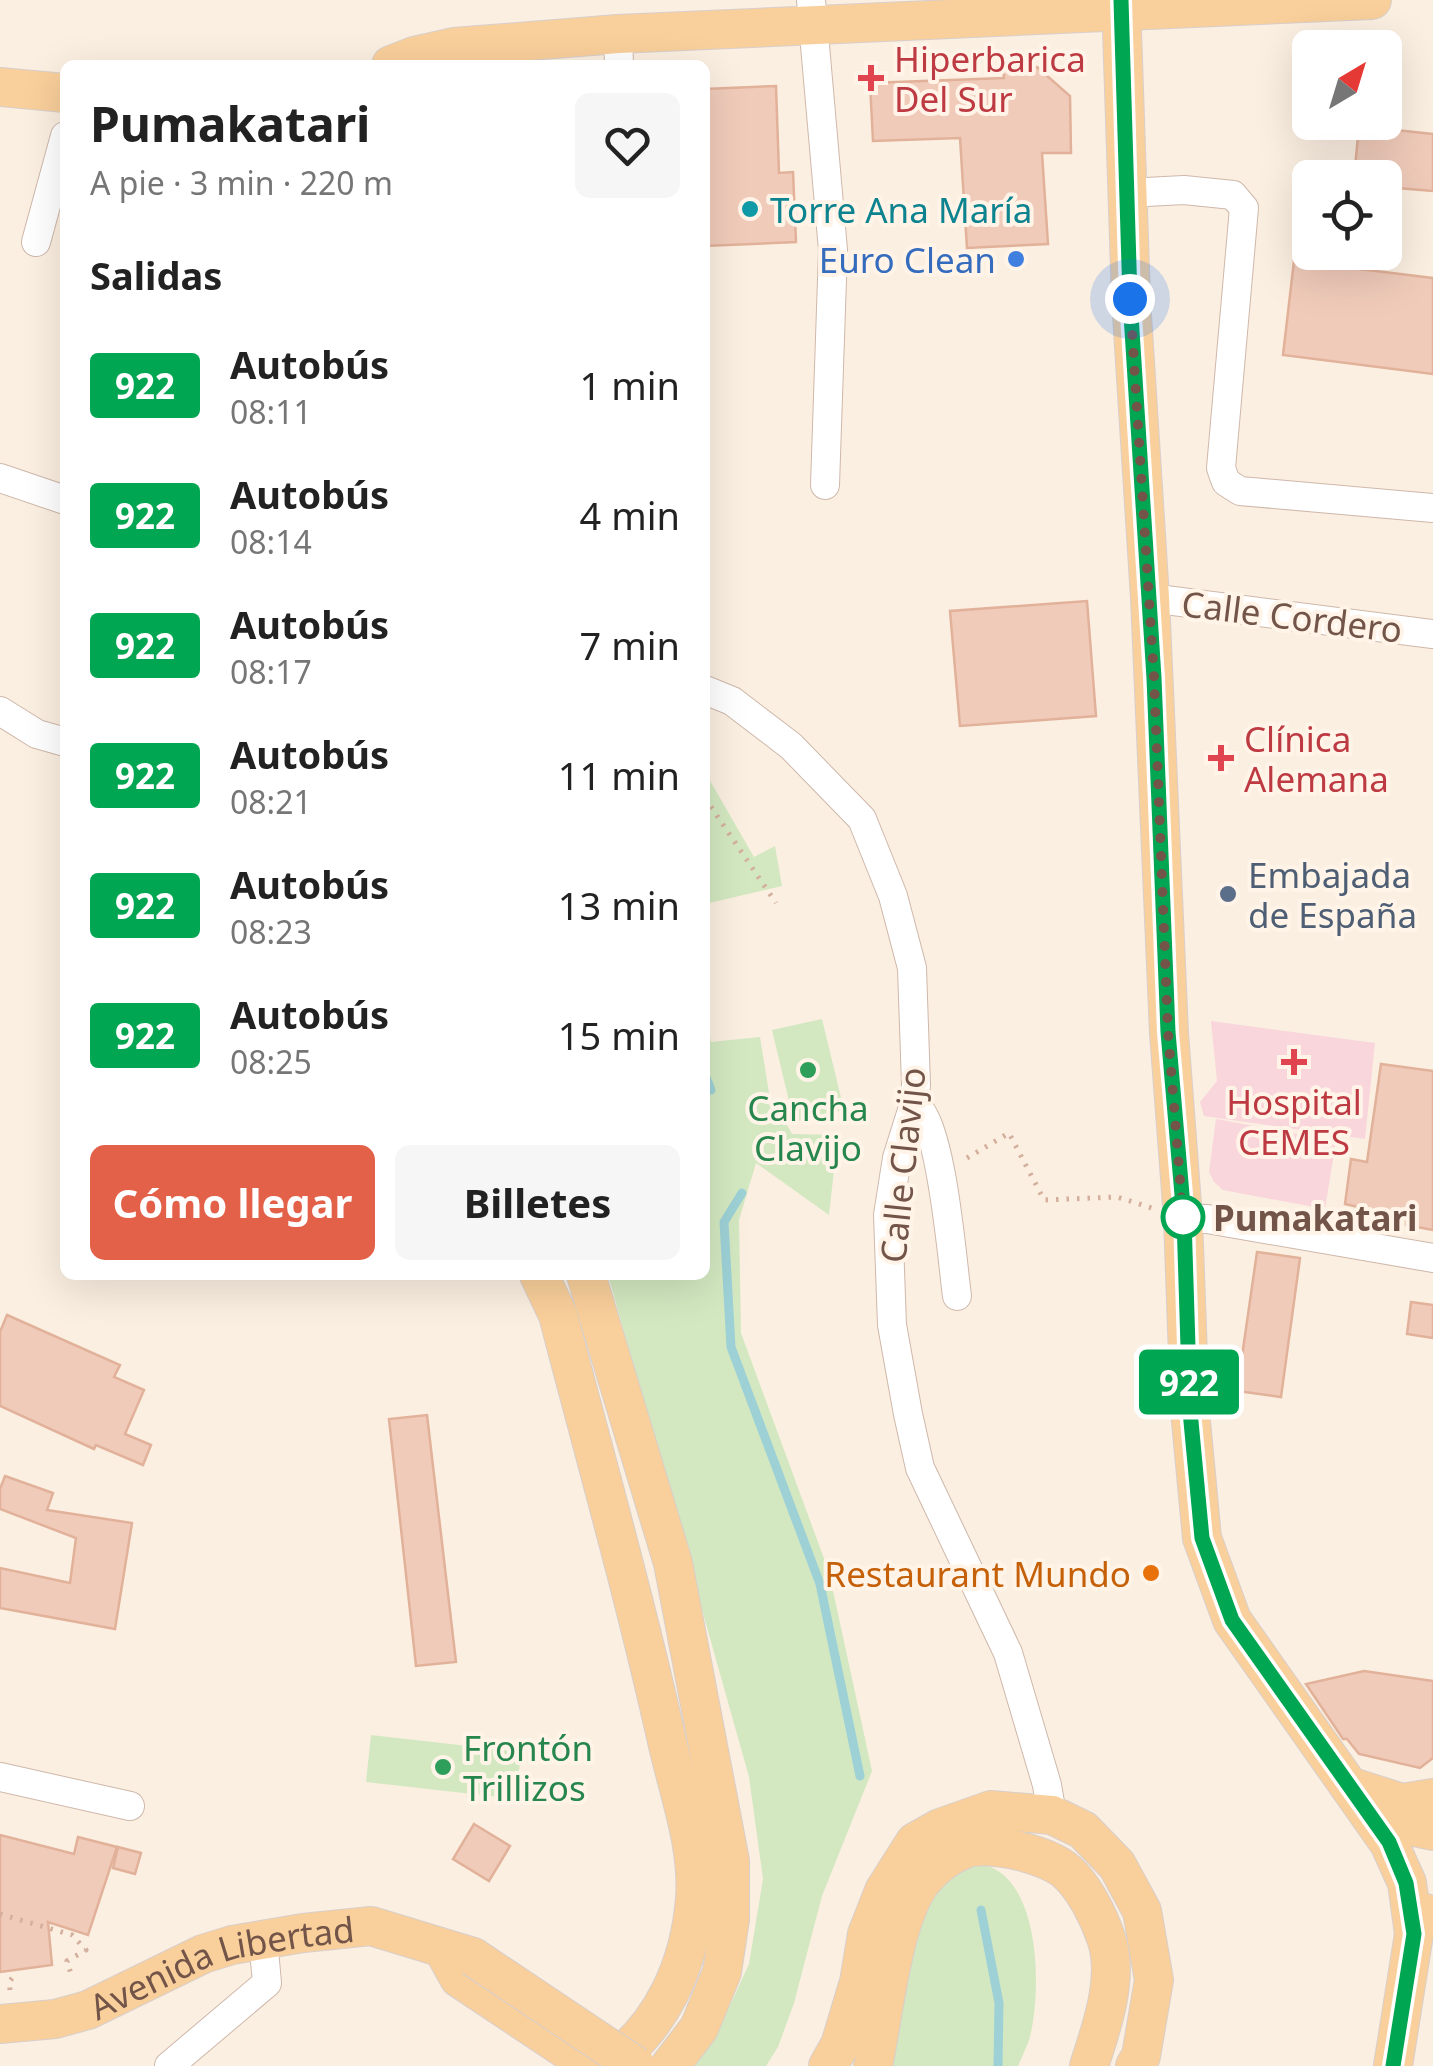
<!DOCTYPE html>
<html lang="es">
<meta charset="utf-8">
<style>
:root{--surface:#fff;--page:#f6f6f6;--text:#222;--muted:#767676;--accent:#e36049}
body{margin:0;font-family:"Noto Sans",sans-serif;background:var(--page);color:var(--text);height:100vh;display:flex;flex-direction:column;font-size:38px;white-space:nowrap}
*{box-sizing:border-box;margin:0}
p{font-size:32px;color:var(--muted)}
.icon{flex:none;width:55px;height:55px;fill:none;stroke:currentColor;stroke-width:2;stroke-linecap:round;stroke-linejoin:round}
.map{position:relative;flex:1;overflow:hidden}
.details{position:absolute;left:60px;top:60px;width:650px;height:1220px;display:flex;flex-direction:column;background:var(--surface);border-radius:15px;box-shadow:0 10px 40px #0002}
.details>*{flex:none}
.badge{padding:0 20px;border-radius:8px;font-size:35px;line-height:65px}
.needle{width:65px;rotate:38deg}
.buttons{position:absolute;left:1292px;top:30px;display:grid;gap:20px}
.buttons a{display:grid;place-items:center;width:110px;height:110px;border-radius:15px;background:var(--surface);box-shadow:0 10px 40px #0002;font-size:50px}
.you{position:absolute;width:50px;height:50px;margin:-25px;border:8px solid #fff;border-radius:50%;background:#1a73e8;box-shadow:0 0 0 15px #1a73e833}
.map>.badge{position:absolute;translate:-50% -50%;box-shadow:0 0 0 5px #fff}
h2{padding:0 30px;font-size:38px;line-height:90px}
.round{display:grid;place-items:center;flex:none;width:105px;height:105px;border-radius:15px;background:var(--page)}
.head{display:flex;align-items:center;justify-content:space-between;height:170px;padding:0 30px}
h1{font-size:48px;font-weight:700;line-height:75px}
.primary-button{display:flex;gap:20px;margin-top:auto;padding:20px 30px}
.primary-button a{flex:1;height:115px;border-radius:15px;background:var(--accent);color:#fff;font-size:40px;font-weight:700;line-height:115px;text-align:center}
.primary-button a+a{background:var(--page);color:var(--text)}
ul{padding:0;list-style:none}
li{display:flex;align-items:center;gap:30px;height:130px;padding:0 30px}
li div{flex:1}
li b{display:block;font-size:38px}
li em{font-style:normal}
li .badge{min-width:110px;font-weight:700;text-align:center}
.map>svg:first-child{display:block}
</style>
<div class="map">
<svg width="1433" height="2066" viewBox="0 0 1433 2066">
<rect width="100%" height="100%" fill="#fbefe1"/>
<g fill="#f9d5dc">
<path d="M1211,1021L1375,1043L1365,1139L1204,1116L1200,1102L1217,1081Z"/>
<path d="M1216,1119L1336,1141L1325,1209L1223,1190L1214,1182L1209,1172Z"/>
</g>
<g fill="#d3e8c1">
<path d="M705,772L754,857L775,846L782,886L705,904Z"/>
<path d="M705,1003L711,1042L760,1037L769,1093L792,1134L838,1135L829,1215L756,1163L739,1220L741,1333L829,1572L872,1771L822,1896L794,2003L778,2047L766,2066H691L715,2038L749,1964L763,1879L749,1777L608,1275H705Z"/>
<path d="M822,1019L844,1110L794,1122L772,1030Z"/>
<path d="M371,1735L521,1752L516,1799L366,1782Z"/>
<path d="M963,1861C972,1863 985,1864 993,1868C1041,1892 1041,1992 1030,2037C1027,2047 1022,2056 1018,2066H889L918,1883Z"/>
</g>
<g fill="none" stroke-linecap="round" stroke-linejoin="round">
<g stroke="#9dd1d6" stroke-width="9">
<path d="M705,1075L711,1090"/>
<path d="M742,1193L724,1222L731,1347L820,1584L860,1776"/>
<path d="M981,1910L999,2003L998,2066"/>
</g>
</g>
<g fill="#f0cbba" stroke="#e2b19a" stroke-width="2.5">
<path d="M1037,67L1070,96L1071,153H1042L1048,244L967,248L960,138L873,141L870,83L1004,78L1003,68Z"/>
<path d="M776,86L779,173L793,172L796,242L705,246V89Z"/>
<path d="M1359,126L1433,134V191L1385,187V178H1354Z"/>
<path d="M1294,261L1433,278V374L1283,355Z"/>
<path d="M1087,601L1096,716L960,726L950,611Z"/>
<path d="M1381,1064L1433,1071V1230L1406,1225V1219L1357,1212L1358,1207L1345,1204L1351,1159L1367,1162Z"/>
<path d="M1257,1252L1300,1258L1281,1397L1237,1391Z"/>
<path d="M1411,1302L1433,1305V1338L1407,1334Z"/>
<path d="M7,1315L120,1365L114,1377L144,1390L125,1434L151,1445L143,1465L96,1445L94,1449L0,1406V1332Z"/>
<path d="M427,1415L456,1662L416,1666L389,1419Z"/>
<path d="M5,1476L53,1493L47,1510L132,1523L115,1629L0,1608V1568L70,1583L76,1538L0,1509V1489Z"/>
<path d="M1364,1671L1433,1681V1758L1420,1768L1359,1754L1347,1739H1343L1306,1684Z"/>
<path d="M474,1824L510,1846L489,1881L453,1859Z"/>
<path d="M0,1835L74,1854L78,1837L117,1847L88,1935L48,1922L52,1965L0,1972Z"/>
<path d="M118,1847L141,1853L135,1874L113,1868Z"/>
</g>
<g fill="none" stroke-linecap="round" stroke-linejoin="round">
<g stroke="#ceb8ab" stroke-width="30">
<g id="minor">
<path d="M811,0L833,250L825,485"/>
<path d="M618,34L619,65"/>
<path d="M1127,193L1184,190L1233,195L1244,208L1221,468L1226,482L1240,491L1433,508"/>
<path d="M36,242L65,136"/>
<path d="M0,478L65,500"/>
<path d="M1150,598L1433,634"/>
<path d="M705,690L732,701L791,746L862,819L893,896L912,968L916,1085L914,1104L897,1158L888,1215L892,1325L908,1414L920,1468L1008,1653L1047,1785L1052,1815"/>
<path d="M0,711L37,734L65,742"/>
<path d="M914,1104C942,1121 952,1260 957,1296"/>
<path d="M1183,1218L1207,1219L1433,1258"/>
<path d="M0,1777L130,1806"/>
<path d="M169,2066L267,1983L263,1939"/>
</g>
</g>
<g stroke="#d8cfcc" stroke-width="40">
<g id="major">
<path d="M1121,0L1131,299L1150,598L1169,1033L1183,1218L1190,1411L1202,1538L1232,1620L1389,1843L1407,1883L1414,1934"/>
<path d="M391,65L414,56L454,47L618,34L1372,0"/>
<path d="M0,87L65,93"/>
<path d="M539,1275L558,1315C595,1457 635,1598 667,1741C678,1791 699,1846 695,1898C690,1965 662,2027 607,2066"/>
<path d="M586,1275L673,1563L730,1861V1919L722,1972L699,2028L670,2066"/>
<path d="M1349,1786L1402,1803L1433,1798"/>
<path d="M1380,1803L1414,1827L1433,1831"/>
<path d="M443,1949L459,1978L591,2066"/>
<path id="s1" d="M0,2024L55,2019L88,2010L203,1954L232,1945L303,1933L371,1926L473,1957"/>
<path d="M828,2066L840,2045L859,1982L867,1934L884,1891L915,1842L940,1828L991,1810L1052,1815L1083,1830L1117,1865L1142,1911L1154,1980L1141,2056L1135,2066"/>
<path d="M873,2066C884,2015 892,1921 922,1881C933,1868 949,1855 965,1849C990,1840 1048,1855 1067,1872C1084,1887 1099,1917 1106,1938C1120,1977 1101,2029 1089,2066"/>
<path d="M1393,2066L1414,1934L1425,1913"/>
</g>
</g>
<g stroke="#d4af9d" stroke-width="5" stroke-dasharray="2.5 8" stroke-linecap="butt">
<path d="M705,798L776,903"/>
<path d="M967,1158L1009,1133L1044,1200L1117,1197L1152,1208"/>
<path d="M0,1914L72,1935L86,1950L67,1961L71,1974"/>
<path d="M10,1990L9,1982L17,1972"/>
</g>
<use href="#minor" stroke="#fff" stroke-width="28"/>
<use href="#major" stroke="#f9cf9b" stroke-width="38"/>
<g stroke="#d8cfcc" stroke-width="40" stroke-linecap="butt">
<path id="major-bridge" d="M473,1957L636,2066"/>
</g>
<use href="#major-bridge" stroke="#f9cf9b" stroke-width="38"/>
</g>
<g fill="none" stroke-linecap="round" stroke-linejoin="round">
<g stroke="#fff" stroke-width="22">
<path id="line" d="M1121,0L1130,299L1154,678L1168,1032L1184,1218L1190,1411L1202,1538L1232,1620L1389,1842L1406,1883L1414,1934L1393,2066"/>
</g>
<use href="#line" stroke="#00a651" stroke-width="15"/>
<path stroke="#725449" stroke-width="10" stroke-dasharray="0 18" d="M1130,299L1154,678L1168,1032L1183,1217"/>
</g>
<g fill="#e0444e" stroke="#fff4e7" stroke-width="4">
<path d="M866 63h10v10h10v10h-10v10h-10v-10h-10v-10h10z"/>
<path d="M1216 743h10v10h10v10h-10v10h-10v-10h-10v-10h10z"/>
<path d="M1289 1047h10v10h10v10h-10v10h-10v-10h-10v-10h10z"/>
</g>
<circle fill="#0f9aa8" stroke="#fff4e7" stroke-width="4" cx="750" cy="209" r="10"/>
<circle fill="#3f7fe0" stroke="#fff4e7" stroke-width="4" cx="1016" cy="259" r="10"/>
<circle fill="#5c6f8a" stroke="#fff4e7" stroke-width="4" cx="1228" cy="894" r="10"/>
<g fill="#2e9e5b" stroke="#fff4e7" stroke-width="4">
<circle cx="808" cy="1070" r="10"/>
<circle cx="443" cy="1767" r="10"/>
</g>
<circle fill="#fff" stroke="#00a651" stroke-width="5" cx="1183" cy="1217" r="20"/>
<circle fill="#e8710a" stroke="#fff4e7" stroke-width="4" cx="1151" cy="1573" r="10"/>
<g text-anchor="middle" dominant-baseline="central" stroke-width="8" stroke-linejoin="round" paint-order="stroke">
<g font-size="35" fill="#be3a42" stroke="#fff4e7" text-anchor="start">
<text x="894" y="58">Hiperbarica<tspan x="894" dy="40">Del Sur</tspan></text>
<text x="1244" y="738">Clínica<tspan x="1244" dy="40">Alemana</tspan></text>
<text x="1294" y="1101" text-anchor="middle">Hospital<tspan x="1294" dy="40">CEMES</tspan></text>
</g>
<g font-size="35" fill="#0d838f" stroke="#fff4e7" text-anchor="start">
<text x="770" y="209">Torre Ana María</text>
</g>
<g font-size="35" fill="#366cbe" stroke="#fff4e7" text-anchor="end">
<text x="996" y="259">Euro Clean</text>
</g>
<g font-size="35" fill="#725449" stroke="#fff4e7">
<text transform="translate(1292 616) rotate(7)">Calle Cordero</text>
<text transform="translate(902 1165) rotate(-84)">Calle Clavijo</text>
<text stroke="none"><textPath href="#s1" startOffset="232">Avenida Libertad</textPath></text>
</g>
<g font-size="35" fill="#4e5e75" stroke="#fff4e7" text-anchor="start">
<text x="1248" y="874">Embajada<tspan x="1248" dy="40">de España</tspan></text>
</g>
<g font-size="35" fill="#27864d" stroke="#fff4e7">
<text x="808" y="1107">Cancha<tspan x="808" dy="40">Clavijo</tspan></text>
<text x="463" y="1747" text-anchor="start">Frontón<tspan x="463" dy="40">Trillizos</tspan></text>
</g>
<g font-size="35" font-weight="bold" fill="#725449" stroke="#fff4e7" text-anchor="start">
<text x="1213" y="1217">Pumakatari</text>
</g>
<g font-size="35" fill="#c56008" stroke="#fff4e7" text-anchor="end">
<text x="1131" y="1573">Restaurant Mundo</text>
</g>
</g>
</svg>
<div class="buttons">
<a><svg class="needle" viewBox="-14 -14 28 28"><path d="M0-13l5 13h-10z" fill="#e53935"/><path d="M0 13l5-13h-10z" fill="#767676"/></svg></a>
<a><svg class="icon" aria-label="locate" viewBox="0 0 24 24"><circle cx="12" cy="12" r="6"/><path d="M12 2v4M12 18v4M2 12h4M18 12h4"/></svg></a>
</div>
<div class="you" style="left:1130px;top:299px"></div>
<b class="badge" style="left:1189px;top:1382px;background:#00a651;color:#fff">922</b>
<section class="details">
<div class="head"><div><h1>Pumakatari</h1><p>A pie · 3 min · 220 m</p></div><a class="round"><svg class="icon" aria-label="heart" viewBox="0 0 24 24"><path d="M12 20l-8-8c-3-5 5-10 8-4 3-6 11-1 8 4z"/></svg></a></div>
<h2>Salidas</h2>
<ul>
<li><span class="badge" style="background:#00a651;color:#fff">922</span><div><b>Autobús</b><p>08:11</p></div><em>1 min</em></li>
<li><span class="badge" style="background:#00a651;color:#fff">922</span><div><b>Autobús</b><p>08:14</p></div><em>4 min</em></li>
<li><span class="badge" style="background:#00a651;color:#fff">922</span><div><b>Autobús</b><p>08:17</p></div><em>7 min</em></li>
<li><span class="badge" style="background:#00a651;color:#fff">922</span><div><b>Autobús</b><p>08:21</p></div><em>11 min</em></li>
<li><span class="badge" style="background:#00a651;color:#fff">922</span><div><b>Autobús</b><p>08:23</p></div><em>13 min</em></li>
<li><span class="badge" style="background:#00a651;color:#fff">922</span><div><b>Autobús</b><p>08:25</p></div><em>15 min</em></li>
</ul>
<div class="primary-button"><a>Cómo llegar</a><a>Billetes</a></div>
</section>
</div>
